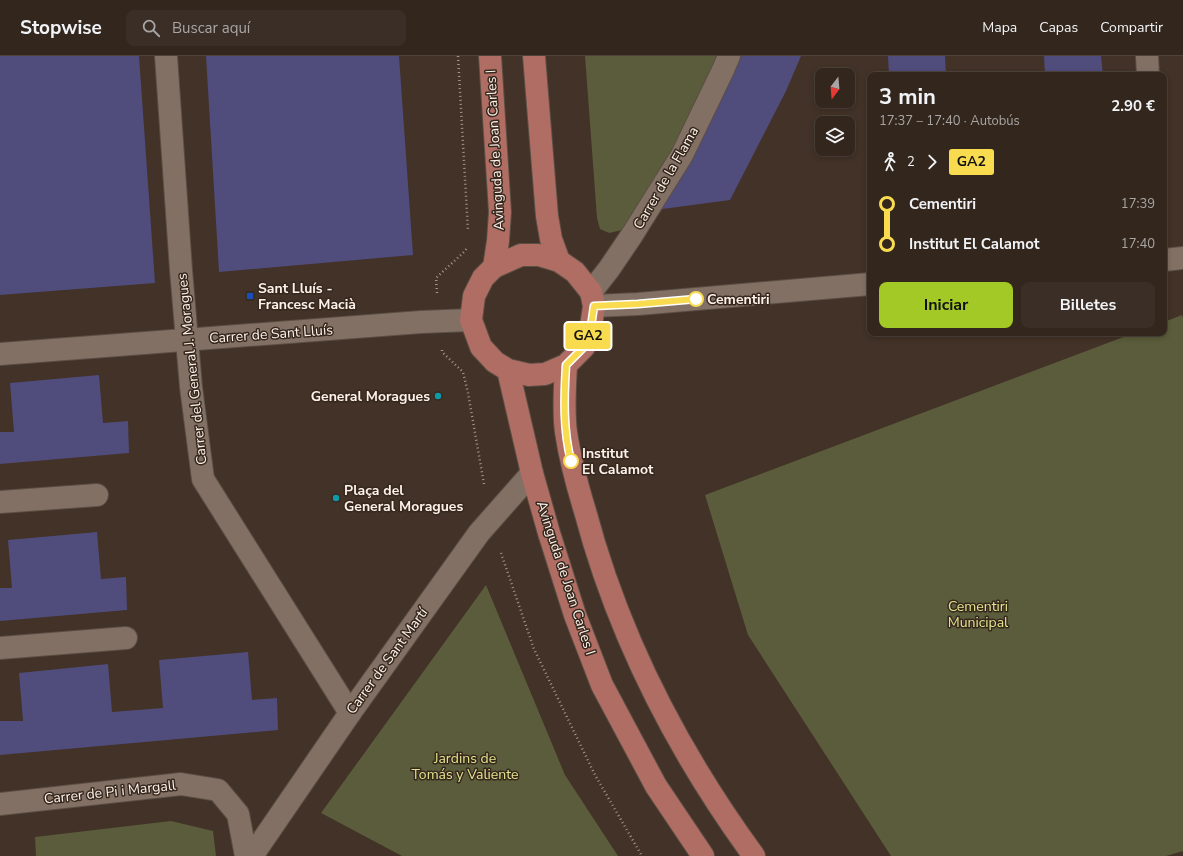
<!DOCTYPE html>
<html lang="es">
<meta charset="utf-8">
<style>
:root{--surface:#32261d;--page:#3a2e26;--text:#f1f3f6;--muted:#a8a5a4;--line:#4d433b;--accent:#a3c926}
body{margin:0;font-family:"Nunito Sans",sans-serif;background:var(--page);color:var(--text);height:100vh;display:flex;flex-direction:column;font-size:15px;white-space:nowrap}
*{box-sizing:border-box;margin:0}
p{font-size:13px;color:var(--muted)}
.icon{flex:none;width:22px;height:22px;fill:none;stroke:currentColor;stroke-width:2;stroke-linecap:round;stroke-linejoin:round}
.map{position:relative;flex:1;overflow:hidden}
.sheet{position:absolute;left:867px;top:16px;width:300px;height:264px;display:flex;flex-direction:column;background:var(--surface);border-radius:8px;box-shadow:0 2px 6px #0003,0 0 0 1px var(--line)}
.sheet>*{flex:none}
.badge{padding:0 8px;border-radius:3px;font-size:14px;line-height:26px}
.needle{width:26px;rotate:196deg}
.buttons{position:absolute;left:815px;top:12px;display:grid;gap:8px}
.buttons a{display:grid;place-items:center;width:40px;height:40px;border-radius:8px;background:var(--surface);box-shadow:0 2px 6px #0003,0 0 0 1px var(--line);font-size:20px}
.map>.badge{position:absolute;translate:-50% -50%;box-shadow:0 0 0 2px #fff}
.legs{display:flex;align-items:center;gap:6px;height:44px;padding:0 12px;font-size:13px}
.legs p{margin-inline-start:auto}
.overview{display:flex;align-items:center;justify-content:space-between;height:68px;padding:0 12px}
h1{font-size:22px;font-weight:700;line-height:30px}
.button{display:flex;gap:8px;margin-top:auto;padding:8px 12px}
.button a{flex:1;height:46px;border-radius:8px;background:var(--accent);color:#111;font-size:16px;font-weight:700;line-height:46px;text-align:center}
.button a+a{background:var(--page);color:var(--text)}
ul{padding:0 12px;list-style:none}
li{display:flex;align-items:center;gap:14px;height:40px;font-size:15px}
li i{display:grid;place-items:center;width:6px;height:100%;margin:0 5px;background:currentColor}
li i::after{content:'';width:10px;height:10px;margin:-5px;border:3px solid;border-radius:50%;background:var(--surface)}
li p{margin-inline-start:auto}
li:first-child i{background:linear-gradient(#0000 50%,currentColor 0)}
li:last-child i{background:linear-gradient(currentColor 50%,#0000 0)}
header{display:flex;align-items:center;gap:24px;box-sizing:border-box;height:56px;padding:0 20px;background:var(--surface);border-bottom:1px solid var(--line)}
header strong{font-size:19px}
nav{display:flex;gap:22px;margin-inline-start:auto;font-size:14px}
.search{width:280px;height:36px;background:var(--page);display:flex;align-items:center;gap:10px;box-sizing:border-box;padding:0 14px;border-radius:8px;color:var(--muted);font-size:15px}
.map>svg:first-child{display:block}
</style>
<header>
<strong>Stopwise</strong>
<div class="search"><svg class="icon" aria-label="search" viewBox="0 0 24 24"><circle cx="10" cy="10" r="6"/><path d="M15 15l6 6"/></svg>Buscar aquí</div>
<nav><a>Mapa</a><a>Capas</a><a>Compartir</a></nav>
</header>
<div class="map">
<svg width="1183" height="800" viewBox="0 0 1183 800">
<rect width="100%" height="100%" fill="#423227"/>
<g fill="#5a5c3b">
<path d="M585,0H721L678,91L622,174L609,177L600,173L597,162Z"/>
<path d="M1182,259L1183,262V795L1166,800H891L748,579L705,439L1134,277H1164V266Z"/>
<path d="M486,529L565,719L618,800H402L321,757Z"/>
<path d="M171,765L213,775L216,800H36L35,781Z"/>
</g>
<g fill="#504c7c">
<path d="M0,0H139L155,227L0,239Z"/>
<path d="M206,0H399L413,199L219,216Z"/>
<path d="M737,0H801L786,35L730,144L655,154Z"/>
<path d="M888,0H945L946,19H889Z"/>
<path d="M1044,0H1101L1103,19H1045Z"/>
<path d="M99,319L103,367L128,365L129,397L0,408V376H14L10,327Z"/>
<path d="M97,476L101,523L126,521L127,554L0,565V532H12L8,484Z"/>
<path d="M248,596L252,644L277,642L278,674L0,699V665H23L19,617L108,608L112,656L163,652L159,604Z"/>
</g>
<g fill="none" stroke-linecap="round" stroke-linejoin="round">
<g stroke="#5b4e44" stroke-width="24">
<g id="minor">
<path d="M166,0L181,214L191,331L203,423L350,657"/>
<path d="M1147,0L1148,19"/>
<path d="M1164,204L1183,202"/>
<path d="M591,236L609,213L632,179L682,99L723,14L729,0"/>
<path d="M594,250L638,248L870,228"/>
<path d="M0,298L421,266L471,264"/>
<path d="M0,446L97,439"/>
<path d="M0,592L126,582"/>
<path d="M0,748L181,728L218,734L238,758L246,800"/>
<path d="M252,800L350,657L479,477L532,417"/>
</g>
</g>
<g stroke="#5b4e44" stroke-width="24">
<g id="major">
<path d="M490,0L500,156L498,185L494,211"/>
<path d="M534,0L547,160L551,183L559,205"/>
<path d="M521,199H539L559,205L575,216L591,236L594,250L590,277L584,291L566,309L545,318L529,319L508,314L495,306L481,291L471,264L474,240L483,222L494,211Z"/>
<path d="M566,309C565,331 563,354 566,376C570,403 577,429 585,455C618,579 678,696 754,800"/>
<path d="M508,314L532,417L549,477L575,559L602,629L656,730L703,800"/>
</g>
</g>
<g stroke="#a3968d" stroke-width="2.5" stroke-dasharray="1 3" stroke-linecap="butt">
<path d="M458,0L468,175"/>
<path d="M437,237L436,222L465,195L467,192"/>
<path d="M442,294V296L463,316L468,337L484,428"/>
<path d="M501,497L534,593L595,719L642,800"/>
</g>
<use href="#minor" stroke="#827064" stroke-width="22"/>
<use href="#major" stroke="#af6d64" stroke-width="22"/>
</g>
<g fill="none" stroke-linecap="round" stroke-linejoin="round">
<g stroke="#fff" stroke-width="9">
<path id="line-1" d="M571,405C563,374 564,341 566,309L584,291L590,277L594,250L638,248L696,243"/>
</g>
<use href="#line-1" stroke="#f9db4f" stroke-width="6"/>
</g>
<rect fill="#1a4fb4" stroke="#37281d" stroke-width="1.5" x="246" y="236" width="8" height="8" rx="2"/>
<g fill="#fff" stroke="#f9db4f" stroke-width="2">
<circle cx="696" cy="243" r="7"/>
<circle cx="571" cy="405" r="7"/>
</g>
<g fill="#0f9aa8" stroke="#37281d" stroke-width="1.5">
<circle cx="438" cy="340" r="4"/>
<circle cx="336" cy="442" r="4"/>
</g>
<g text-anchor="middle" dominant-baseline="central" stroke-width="3" stroke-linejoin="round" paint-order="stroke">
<g font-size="14" fill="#fdf2eb" stroke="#37281d">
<text transform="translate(495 94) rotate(-93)">Avinguda de Joan Carles I</text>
<text transform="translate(666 122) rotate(-60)">Carrer de la Flama</text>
<text transform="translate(271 278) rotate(-4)">Carrer de Sant Lluís</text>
<text transform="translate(192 313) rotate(-96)">Carrer del General J. Moragues</text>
<text transform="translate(566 522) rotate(72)">Avinguda de Joan Carles I</text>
<text transform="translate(387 605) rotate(-54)">Carrer de Sant Martí</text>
<text transform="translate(110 736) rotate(-6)">Carrer de Pi i Margall</text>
</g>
<g font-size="14" font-weight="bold" fill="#fdf2eb" stroke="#37281d" text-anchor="start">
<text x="258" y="232">Sant Lluís -<tspan x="258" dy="16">Francesc Macià</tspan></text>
<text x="430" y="340" text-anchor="end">General Moragues</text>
<text x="344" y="434">Plaça del<tspan x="344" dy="16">General Moragues</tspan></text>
</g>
<g font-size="14" font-weight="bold" fill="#fdf2eb" stroke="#37281d" text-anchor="start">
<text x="707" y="243">Cementiri</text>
<text x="582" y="397">Institut<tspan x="582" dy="16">El Calamot</tspan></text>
</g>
<g font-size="14" fill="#e1e48e" stroke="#37281d">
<text x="978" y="550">Cementiri<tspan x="978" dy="16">Municipal</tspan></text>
<text x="465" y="702">Jardins de<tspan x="465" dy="16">Tomás y Valiente</tspan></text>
</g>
</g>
</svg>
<div class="buttons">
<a><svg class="needle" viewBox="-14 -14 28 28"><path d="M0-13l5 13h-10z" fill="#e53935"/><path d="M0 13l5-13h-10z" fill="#a8a5a4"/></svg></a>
<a><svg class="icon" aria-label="layers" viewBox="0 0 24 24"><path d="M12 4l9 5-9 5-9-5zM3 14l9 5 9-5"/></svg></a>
</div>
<b class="badge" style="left:588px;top:280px;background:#f9db4f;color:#111">GA2</b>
<section class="sheet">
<div class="overview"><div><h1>3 min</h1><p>17:37 – 17:40 · Autobús</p></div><b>2.90 €</b></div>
<div class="legs"><svg class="icon" aria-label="walk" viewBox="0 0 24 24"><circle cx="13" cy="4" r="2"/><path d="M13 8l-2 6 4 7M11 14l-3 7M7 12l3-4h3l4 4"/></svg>2<svg class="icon" aria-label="forward" viewBox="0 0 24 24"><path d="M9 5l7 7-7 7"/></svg><b class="badge" style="background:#f9db4f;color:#111">GA2</b></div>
<ul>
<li><i style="color:#f9db4f"></i><b>Cementiri</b><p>17:39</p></li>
<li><i style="color:#f9db4f"></i><b>Institut El Calamot</b><p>17:40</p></li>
</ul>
<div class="button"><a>Iniciar</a><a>Billetes</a></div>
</section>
</div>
